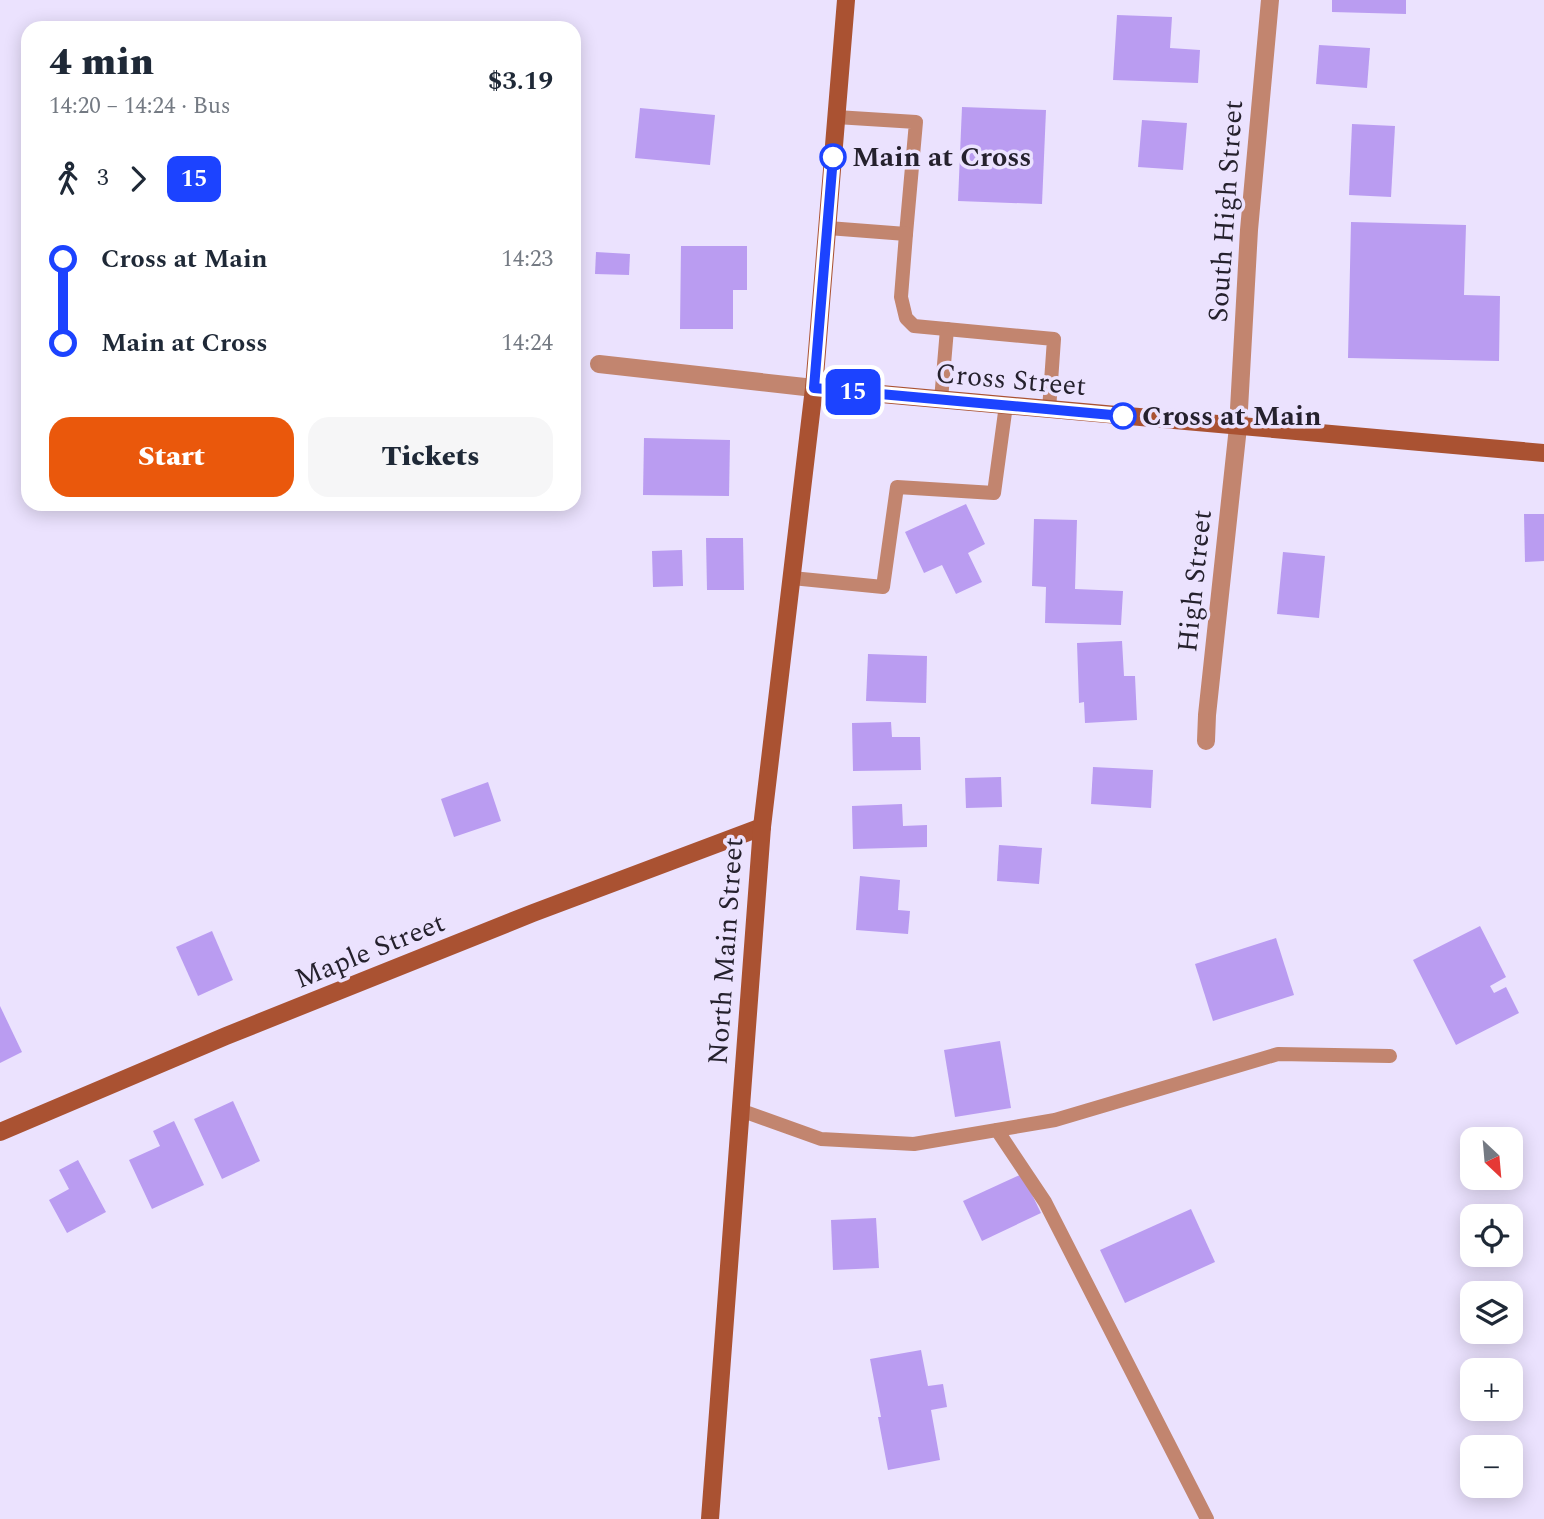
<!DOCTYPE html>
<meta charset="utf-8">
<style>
:root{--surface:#fff;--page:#f6f6f7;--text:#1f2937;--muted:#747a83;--accent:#ea580c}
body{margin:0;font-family:Spectral,serif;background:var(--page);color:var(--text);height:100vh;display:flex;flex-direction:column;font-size:26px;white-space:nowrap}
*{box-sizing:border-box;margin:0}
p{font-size:23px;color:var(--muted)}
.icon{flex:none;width:38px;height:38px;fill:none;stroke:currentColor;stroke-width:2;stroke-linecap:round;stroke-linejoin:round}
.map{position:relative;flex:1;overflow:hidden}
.panel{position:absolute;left:21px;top:21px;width:560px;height:490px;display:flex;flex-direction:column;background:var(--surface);border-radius:21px;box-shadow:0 4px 18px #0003}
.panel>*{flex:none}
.badge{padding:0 14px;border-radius:10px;font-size:24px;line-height:46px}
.needle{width:46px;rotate:154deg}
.fabs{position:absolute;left:1460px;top:1127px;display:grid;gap:14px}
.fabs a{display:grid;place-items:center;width:63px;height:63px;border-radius:14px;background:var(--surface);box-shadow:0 4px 18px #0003;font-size:35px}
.map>.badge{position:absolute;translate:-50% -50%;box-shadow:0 0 0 4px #fff}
.legs{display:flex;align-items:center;gap:10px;height:77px;padding:0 28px;font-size:23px}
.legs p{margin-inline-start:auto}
.overview{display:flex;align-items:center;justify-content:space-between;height:119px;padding:0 28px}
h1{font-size:38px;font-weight:800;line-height:52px}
.primary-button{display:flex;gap:14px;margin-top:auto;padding:14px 28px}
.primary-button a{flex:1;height:80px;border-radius:21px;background:var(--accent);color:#fff;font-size:28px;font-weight:800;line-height:80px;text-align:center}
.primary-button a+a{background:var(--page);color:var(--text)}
ul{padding:0 28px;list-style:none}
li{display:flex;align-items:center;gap:24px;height:84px;font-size:26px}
li i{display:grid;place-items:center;width:10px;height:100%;margin:0 9px;background:currentColor}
li i::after{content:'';width:18px;height:18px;margin:-9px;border:5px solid;border-radius:50%;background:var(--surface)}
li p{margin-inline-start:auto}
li:first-child i{background:linear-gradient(#0000 50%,currentColor 0)}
li:last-child i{background:linear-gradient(currentColor 50%,#0000 0)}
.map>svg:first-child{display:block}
</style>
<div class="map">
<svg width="1544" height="1519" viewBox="0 0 1544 1519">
<rect width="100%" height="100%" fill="#ebe2fe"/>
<g fill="#ba9cf1">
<path d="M1332,0H1406V14L1332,12Z"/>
<path d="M1117,15L1172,17L1170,48L1200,50L1198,83L1113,80Z"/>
<path d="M1319,45L1370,48L1367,88L1316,84Z"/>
<path d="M962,107L1046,110L1042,204L958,201Z"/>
<path d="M640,108L715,115L710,165L635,158Z"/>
<path d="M1142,120L1187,123L1183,170L1138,167Z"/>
<path d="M1352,124L1395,126L1391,197L1349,195Z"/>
<path d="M1351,222L1466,225L1464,295L1500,296L1499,361L1348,358Z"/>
<path d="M681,246H747V290H733V329H680Z"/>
<path d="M596,252L630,254L629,275L595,274Z"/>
<path d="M644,438L730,440L729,496L643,495Z"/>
<path d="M966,504L985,544L968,553L982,582L956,594L942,565L924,573L905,532Z"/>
<path d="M1524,514H1544V561L1525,562Z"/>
<path d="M1034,519L1077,520L1075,589L1123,591L1121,625L1045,623L1046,587L1032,586Z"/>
<path d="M706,538H743L744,590H707Z"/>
<path d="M682,550L683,586L653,587L652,551Z"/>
<path d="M1283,552L1325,556L1319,618L1277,614Z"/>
<path d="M1122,641L1124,676H1135L1137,720L1085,723L1084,702L1079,703L1077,643Z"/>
<path d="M868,654L927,656L926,703L866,701Z"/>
<path d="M891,722L892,737H920L921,770L853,771L852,723Z"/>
<path d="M1093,767L1153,770L1151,808L1091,804Z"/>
<path d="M1001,777L1002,807L966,808L965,778Z"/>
<path d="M488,782L501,821L454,837L441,799Z"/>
<path d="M902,804L903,826L927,825V847L853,849L852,806Z"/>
<path d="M999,845L1042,848L1039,884L997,881Z"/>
<path d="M860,876L900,880L898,910L910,911L908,934L856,930Z"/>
<path d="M1480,926L1506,977L1490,986L1494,993L1506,987L1519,1013L1456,1045L1413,960Z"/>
<path d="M212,931L233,980L198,996L176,947Z"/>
<path d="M1276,938L1294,995L1213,1021L1195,964Z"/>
<path d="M0,1006L22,1052L0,1063Z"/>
<path d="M1000,1041L1011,1108L955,1117L944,1050Z"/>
<path d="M233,1101L260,1161L222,1179L194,1119Z"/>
<path d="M174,1121L204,1185L152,1209L129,1160L160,1146L153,1131Z"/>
<path d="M78,1160L106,1212L67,1233L49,1200L69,1189L59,1170Z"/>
<path d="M1022,1174L1041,1213L982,1241L963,1201Z"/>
<path d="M1191,1209L1215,1262L1125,1303L1100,1250Z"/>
<path d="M876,1218L879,1268L833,1270L831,1220Z"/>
<path d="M921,1350L928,1386L943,1384L947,1407L931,1410L940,1460L888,1470L878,1417H881L870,1359Z"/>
</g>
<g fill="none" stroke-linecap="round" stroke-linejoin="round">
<g stroke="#c2856f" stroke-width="14">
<path d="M836,117L916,122L906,234"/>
<path d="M828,228L906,234L901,297L906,318L914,326L1054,339L1049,410"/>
<path d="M941,400L947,329"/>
<path d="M792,578L883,587L897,487L994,493L1006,405"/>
<path d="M740,1110L821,1139L914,1144L1055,1120L1278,1054L1390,1056"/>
<path d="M997,1130L1045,1202L1207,1519"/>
</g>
<g stroke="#c2856f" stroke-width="18">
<path d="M599,364L814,388"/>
<path d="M1206,741L1207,715L1238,427L1249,230L1270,0"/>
</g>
<g stroke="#aa5232" stroke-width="18">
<path d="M814,388L1544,453"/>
<path d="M0,1132L226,1036L533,913L762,827"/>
<path d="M710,1519L762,827L814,388L846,0"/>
</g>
</g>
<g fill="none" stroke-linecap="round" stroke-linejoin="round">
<g stroke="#fff" stroke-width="16">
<path id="line-1" d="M833,157L814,388L1123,416"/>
</g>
<use href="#line-1" stroke="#1c43ff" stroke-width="10"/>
</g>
<g fill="#fff" stroke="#1c43ff" stroke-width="3.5">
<circle cx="833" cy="157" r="12"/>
<circle cx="1123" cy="416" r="12"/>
</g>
<g text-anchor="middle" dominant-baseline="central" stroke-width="7" stroke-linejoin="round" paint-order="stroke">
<g font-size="28" font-weight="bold" fill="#25212d" stroke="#ebe2fe" text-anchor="start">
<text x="852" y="157">Main at Cross</text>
<text x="1142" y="416">Cross at Main</text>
</g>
<g font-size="28" fill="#25212d" stroke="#ebe2fe">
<text transform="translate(1226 211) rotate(-86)">South High Street</text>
<text transform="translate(1011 380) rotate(5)">Cross Street</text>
<text transform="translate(1195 581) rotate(-84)">High Street</text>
<text transform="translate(370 951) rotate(-22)">Maple Street</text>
<text transform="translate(726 951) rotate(-86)">North Main Street</text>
</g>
</g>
</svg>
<div class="fabs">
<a><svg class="needle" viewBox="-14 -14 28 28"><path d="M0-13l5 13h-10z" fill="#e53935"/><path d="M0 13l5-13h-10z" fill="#747a83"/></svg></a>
<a><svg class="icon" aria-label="locate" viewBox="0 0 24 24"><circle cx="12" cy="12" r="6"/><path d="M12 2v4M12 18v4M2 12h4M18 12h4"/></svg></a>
<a><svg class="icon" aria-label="layers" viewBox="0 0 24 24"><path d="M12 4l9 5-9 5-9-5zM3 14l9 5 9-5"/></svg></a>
<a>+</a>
<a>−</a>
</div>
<b class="badge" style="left:853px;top:392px;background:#1c43ff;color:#fff">15</b>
<section class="panel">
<div class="overview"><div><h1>4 min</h1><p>14:20 – 14:24 · Bus</p></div><b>$3.19</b></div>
<div class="legs"><svg class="icon" aria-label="walk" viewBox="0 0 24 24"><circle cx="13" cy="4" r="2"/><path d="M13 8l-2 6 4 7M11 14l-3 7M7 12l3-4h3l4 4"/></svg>3<svg class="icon" aria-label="forward" viewBox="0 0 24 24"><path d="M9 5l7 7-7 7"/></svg><b class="badge" style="background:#1c43ff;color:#fff">15</b></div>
<ul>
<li><i style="color:#1c43ff"></i><b>Cross at Main</b><p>14:23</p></li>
<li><i style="color:#1c43ff"></i><b>Main at Cross</b><p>14:24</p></li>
</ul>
<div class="primary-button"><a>Start</a><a>Tickets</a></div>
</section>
</div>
